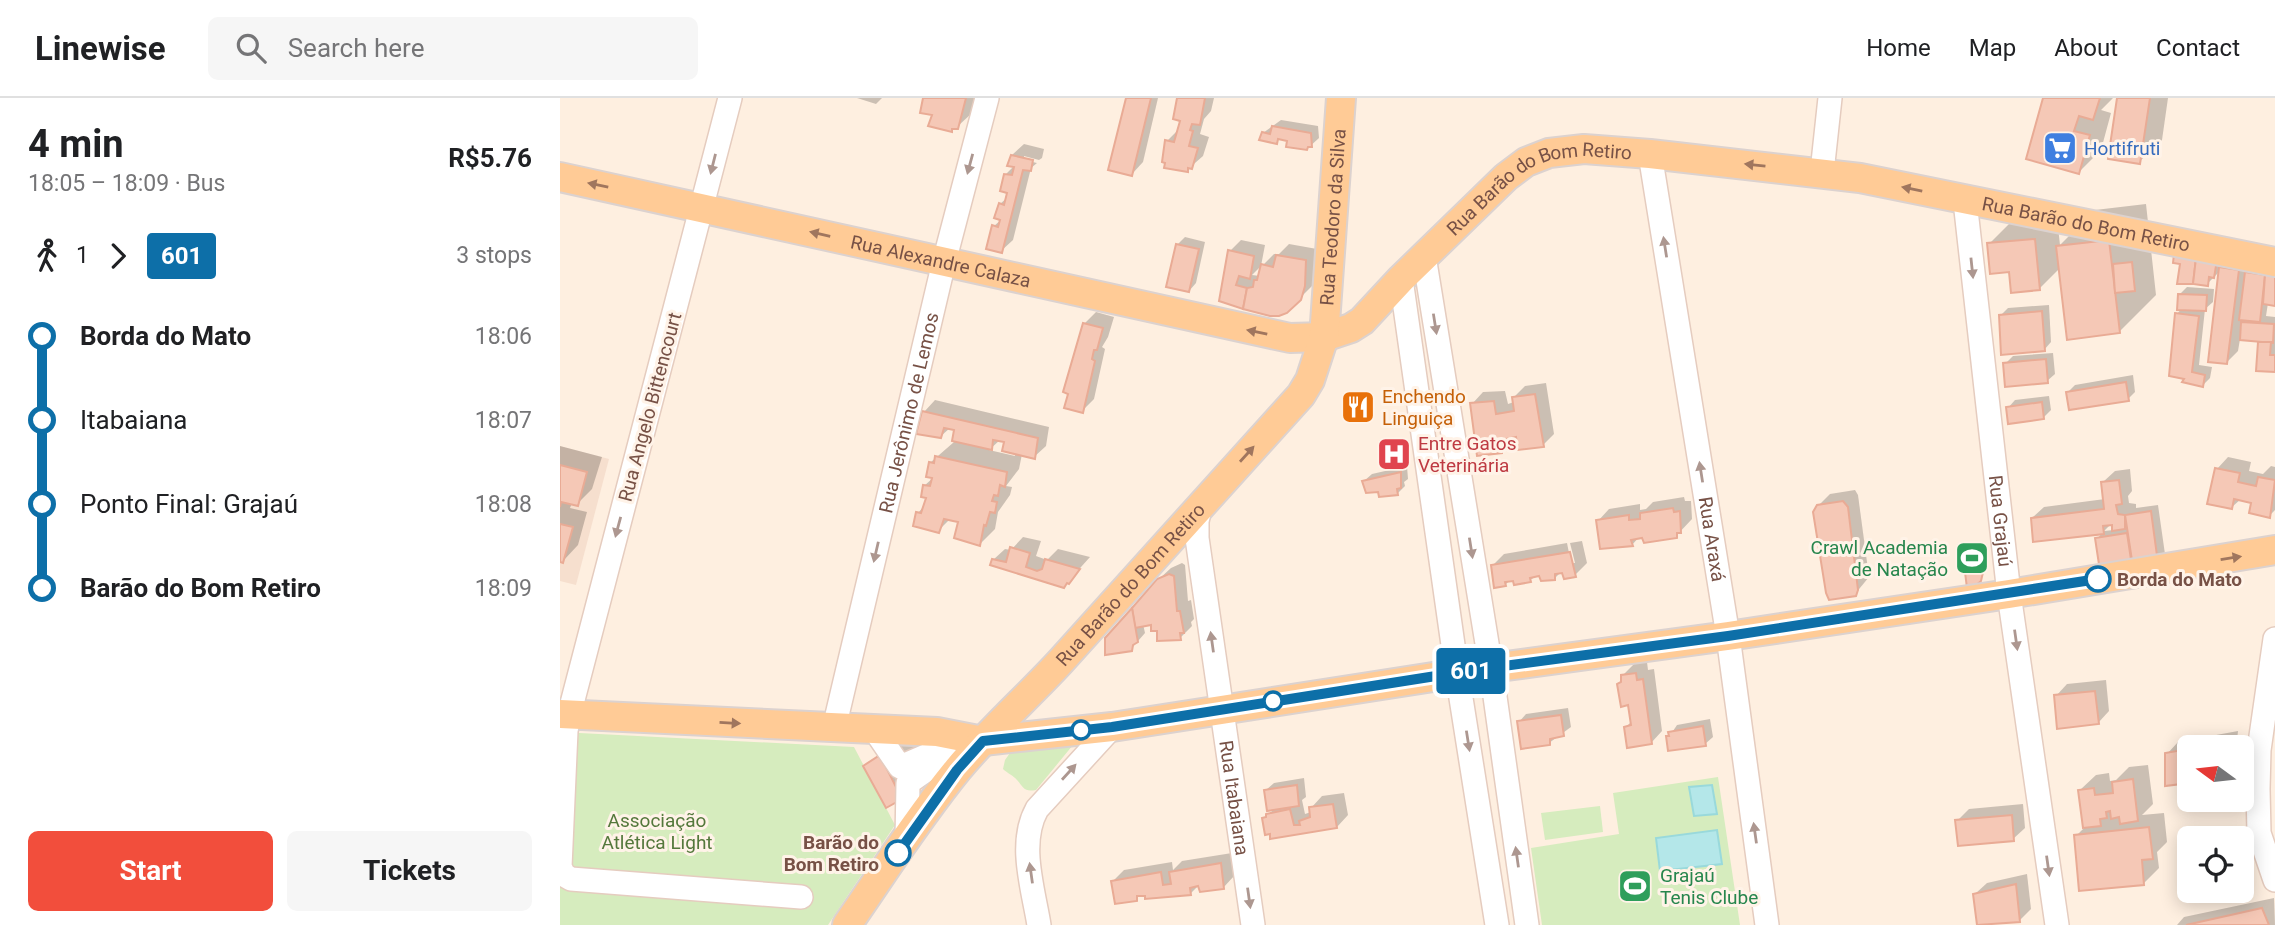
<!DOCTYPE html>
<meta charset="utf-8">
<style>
:root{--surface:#fff;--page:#f6f6f6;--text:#202124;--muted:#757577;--line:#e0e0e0;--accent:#f24e3c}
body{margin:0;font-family:Roboto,sans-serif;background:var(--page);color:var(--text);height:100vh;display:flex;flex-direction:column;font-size:26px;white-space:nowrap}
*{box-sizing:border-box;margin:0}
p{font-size:23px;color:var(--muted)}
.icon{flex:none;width:38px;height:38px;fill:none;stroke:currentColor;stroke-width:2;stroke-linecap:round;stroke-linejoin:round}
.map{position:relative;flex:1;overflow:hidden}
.details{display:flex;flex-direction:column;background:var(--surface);width:560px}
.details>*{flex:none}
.badge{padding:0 14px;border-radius:5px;font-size:24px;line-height:46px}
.needle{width:46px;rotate:285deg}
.tools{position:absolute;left:1617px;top:637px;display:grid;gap:14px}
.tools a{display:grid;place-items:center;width:77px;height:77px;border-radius:10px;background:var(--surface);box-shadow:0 4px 18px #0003;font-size:35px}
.map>.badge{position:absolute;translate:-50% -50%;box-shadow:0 0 0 4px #fff}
.legs{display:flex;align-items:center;gap:10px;height:77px;padding:0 28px;font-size:23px}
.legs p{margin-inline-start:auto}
.head{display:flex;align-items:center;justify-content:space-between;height:119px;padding:0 28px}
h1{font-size:38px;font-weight:700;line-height:52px}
.primary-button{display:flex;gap:14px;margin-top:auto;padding:14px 28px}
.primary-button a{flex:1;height:80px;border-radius:10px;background:var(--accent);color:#fff;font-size:28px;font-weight:700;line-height:80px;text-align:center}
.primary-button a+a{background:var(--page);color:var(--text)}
ul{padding:0 28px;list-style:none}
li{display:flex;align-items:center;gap:24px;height:84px;font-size:26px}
li i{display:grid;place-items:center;width:10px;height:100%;margin:0 9px;background:currentColor}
li i::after{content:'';width:18px;height:18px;margin:-9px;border:5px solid;border-radius:50%;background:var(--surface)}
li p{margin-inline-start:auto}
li:first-child i{background:linear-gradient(#0000 50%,currentColor 0)}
li:last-child i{background:linear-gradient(currentColor 50%,#0000 0)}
header{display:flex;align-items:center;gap:42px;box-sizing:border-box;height:98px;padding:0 35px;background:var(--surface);border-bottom:2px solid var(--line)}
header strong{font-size:33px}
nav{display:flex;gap:38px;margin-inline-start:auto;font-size:24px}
.search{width:490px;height:63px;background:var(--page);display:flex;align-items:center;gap:18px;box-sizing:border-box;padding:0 24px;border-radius:10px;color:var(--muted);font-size:26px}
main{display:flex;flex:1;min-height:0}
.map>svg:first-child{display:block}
</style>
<header>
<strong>Linewise</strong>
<div class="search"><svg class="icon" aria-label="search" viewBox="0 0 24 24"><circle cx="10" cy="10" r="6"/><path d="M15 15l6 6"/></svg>Search here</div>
<nav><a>Home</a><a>Map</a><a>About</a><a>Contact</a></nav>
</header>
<main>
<section class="details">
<div class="head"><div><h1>4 min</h1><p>18:05 – 18:09 · Bus</p></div><b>R$5.76</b></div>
<div class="legs"><svg class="icon" aria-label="walk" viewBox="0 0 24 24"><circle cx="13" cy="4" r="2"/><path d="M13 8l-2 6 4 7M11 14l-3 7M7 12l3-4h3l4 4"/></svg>1<svg class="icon" aria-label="forward" viewBox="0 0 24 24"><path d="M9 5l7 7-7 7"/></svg><b class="badge" style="background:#0d6fa8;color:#fff">601</b><p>3 stops</p></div>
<ul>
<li><i style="color:#0d6fa8"></i><b>Borda do Mato</b><p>18:06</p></li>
<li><i style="color:#0d6fa8"></i><span>Itabaiana</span><p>18:07</p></li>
<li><i style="color:#0d6fa8"></i><span>Ponto Final: Grajaú</span><p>18:08</p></li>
<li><i style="color:#0d6fa8"></i><b>Barão do Bom Retiro</b><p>18:09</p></li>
</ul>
<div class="primary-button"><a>Start</a><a>Tickets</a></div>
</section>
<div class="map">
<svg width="1715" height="827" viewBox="0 0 1715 827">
<rect width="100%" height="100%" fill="#feefe0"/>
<path fill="#f6dfce" d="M0,348L49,361L16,487L0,483Z"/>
<g fill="#d6ecbe">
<path d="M0,634L294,649L335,727L268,827H0Z"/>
<path d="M522,636L476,692C464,694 464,690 457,682C454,678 447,675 443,671L445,662L460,641Z"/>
<path d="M1158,679L1180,827H982L971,750L1059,736L1053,695Z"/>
<path d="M1040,708L1043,734L985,742L981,715Z"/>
</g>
<g fill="#b4e7e9" stroke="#99d9db" stroke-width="2">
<path d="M1152,687L1157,716L1134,718L1129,689Z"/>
<path d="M1157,732L1162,766L1100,773L1096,740Z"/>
</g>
<g fill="#0003" fill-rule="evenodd">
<path d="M297,0H322L316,6Z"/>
<path d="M365,0H416L413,14L397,29L391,32L374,16Z"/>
<path d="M568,0H598L583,64L572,76Z"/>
<path d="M618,0H654L651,13L644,21L640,36L649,39L643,58L627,72L607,43L620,30L622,21Z"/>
<path d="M1485,0H1553L1541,12L1551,15L1541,52L1519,74Z"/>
<path d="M1559,0H1608L1602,42L1579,64Z"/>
<path d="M721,22L758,28L759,40L747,51L721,40L716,44L703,35Z"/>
<path d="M464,46L484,51L482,60L479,62L464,58V62L477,65L471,70L453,142L441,153L434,128L442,121L440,106L448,99L445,77L454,68L452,57Z"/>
<path d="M1586,106L1596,197L1559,234L1501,169L1479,191L1451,172L1429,146L1451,124L1497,120L1500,147L1535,112Z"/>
<path d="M625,139L645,144L636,185L629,193L618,146Z"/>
<path d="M681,142L705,147L701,168L692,177L700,178L703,167L714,156H719L729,146L757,151L756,176L752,188L726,214L661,202L670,153Z"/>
<path d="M1663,155L1661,169L1672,159L1689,161L1688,174L1694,167L1715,169V206L1708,205L1706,218L1715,219V271H1698L1700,242L1680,241L1678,253L1667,264L1661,172L1647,186L1619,184Z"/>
<path d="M1627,189L1654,191L1653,204L1645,211L1639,267L1652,269L1650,280L1643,287L1625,283L1617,216L1622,210L1619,197Z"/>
<path d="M1489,207L1491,244L1484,252L1441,217L1448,210Z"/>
<path d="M536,214L554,219L548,239L542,249L545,251L534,301L522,313L524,226Z"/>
<path d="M1493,255L1495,276L1487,283L1445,266L1453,258Z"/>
<path d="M1573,277L1575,294L1568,301L1508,294L1515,287Z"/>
<path d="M986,285L994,336L983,347L957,337L953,338V342L942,353L912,306L923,294L945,293L948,306L954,304V299L965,288Z"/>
<path d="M1489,298L1491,312L1483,320L1448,310L1455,302Z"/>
<path d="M375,302L489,329L486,348L474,359L462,356L459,371L446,388L452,389L450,397L438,414L435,431L420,446L400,423L391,420L378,433L358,415L365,407L368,399L364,388L374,379L371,364L394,344L396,331L390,330L381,338L364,314ZM440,342L446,343L455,355V358L429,352Z"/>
<path d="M0,348L42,359L32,391L17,406L12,405L10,410L27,414L18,447L3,463L0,462Z"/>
<path d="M1668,359L1691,364L1689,373L1703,376L1711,368L1715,369V412L1709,418L1693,403L1681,401L1672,409L1657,371Z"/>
<path d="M847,368L848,381L844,384L845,388L837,396L820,392L804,383L812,376Z"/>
<path d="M1570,371L1572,393L1568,398L1569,405L1576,406V410L1598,407L1605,456L1541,471L1537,441L1543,434L1472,420L1484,409L1545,401L1543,384L1555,373ZM1553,424L1554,432L1544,433Z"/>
<path d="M1295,392L1298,397L1309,479L1295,496L1258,408L1270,396Z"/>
<path d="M1124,399L1125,403H1131L1132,421L1116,438H1080L1072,447L1038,423L1049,411L1080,406V412L1086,411L1093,404Z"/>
<path d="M463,439L481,443L476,458L487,462L498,451L530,459L504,488L433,462L445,451L451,452Z"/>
<path d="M1022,443L1027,465L1015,477L1003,472L995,480L980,476L970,482H950L945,487L933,467L944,456L1007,445L1011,465H1015L1010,445Z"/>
<path d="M622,465L625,467L628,503L631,502L634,521L631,524L632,528L620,540L599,531L592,525L583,526L585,535L571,551L547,555L598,482L611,470Z"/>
<path d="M1427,468L1418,483L1407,474L1410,471Z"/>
<path d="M1087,564L1088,572L1094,571L1102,633L1091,645L1066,629L1072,623L1062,578L1074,566Z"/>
<path d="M1546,582L1549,613L1538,625L1496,598L1507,586Z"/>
<path d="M1008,610L1011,629L989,645L959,624L966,616Z"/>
<path d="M1150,621L1153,639L1145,646L1111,636L1117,627Z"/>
<path d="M1678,633L1677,643H1683L1682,649H1629V684L1607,686V656L1618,644Z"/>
<path d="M341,648L379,649L360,688L338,651Z"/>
<path d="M328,651L349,692L341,700L306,668Z"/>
<path d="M1588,667L1593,706L1582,717L1604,715L1607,744L1597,754L1599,770L1584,785L1516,738L1525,729L1520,692L1536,677L1549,675L1550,683L1556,682L1569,669Z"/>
<path d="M744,680L746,699L742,702L745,716L751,714V710L762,698L784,695L788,717L777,729L712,739L704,721L715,710L706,692L714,685Z"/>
<path d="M1463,706L1465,730L1453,741L1397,723L1409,711Z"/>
<path d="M672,755L674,778L663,790L640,786L631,795L581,796L576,801L553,783L564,772L612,764L613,772L622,763Z"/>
<path d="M1467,776L1471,811L1460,822L1419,827L1415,796L1427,785Z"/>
<path d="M1714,800L1715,827H1617L1624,819Z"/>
</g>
<g fill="#f5c8b6" stroke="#e9ab95" stroke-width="2">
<path d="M363,0H406L398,31H392V34L368,28L372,17L360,15Z"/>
<path d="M566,0H591L572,78L548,72Z"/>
<path d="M617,0H645L640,27L632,26L630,32L633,33L629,48L638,50L632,71L628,70V74L604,70L605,65L602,64L605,42L614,44L620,23L613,21Z"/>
<path d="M1483,0H1540L1533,22L1519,18L1514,33L1530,37L1519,76L1466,61Z"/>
<path d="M1557,0H1590L1580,66L1548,61Z"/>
<path d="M712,28L751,35L752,49H748L747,52L726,49L727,43L718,41L717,46L699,42L702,34L710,36Z"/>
<path d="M451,57L473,62L471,73L463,72L442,155L426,151L432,127L438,129L440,122L434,120L439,105L444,107L447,95L440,93L444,76L452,77L454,69L447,68Z"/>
<path d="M1475,141L1480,192L1451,195L1449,174L1430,176L1427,145Z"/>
<path d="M1549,142L1560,235L1507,242L1496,148Z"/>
<path d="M616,146L639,151L629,194L606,189Z"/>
<path d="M668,152L694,158L690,181L679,178L676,187L687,190L683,211L659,203Z"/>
<path d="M1614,156L1636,160L1633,186H1617L1620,166L1613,165Z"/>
<path d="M716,157L746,162L745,188L741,202L727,215L719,218H710L683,211L687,190L693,189L694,182H697L701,166L713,169Z"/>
<path d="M1636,160L1657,162L1654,180L1649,179L1648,188L1633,186Z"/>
<path d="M1572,164L1575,193L1555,195L1553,166Z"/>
<path d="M1659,169L1679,172L1667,266L1648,264Z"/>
<path d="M1685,174L1705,177L1700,224L1679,222Z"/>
<path d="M1705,177H1715V208L1703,206Z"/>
<path d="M1618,196L1647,197L1646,213L1617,212Z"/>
<path d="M1482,213L1485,253L1441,257L1439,217Z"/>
<path d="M1615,215L1639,218L1632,274L1645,277L1643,289L1622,284L1624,281L1609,278Z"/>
<path d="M1681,224L1714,226L1713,245L1680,242Z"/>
<path d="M523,225L543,230L537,252H534L532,261L535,263L523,315L504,310L508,296L503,294Z"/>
<path d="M1698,244H1711L1710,257H1715V274L1696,273Z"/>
<path d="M1486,261L1488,285L1445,289L1443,265Z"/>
<path d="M1566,284L1569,303L1509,312L1506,294Z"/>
<path d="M975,296L984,349L958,352L956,339L941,342L942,355L917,358L910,305L934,303L936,316L954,313L952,299Z"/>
<path d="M1482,304L1484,321L1448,326L1446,309Z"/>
<path d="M362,313L478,340L475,361L442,353L444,344L433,342L432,352L392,343L394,332L384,330L381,340L356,336Z"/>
<path d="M375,358L447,374L445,389L440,387L438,398L434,397L432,403L437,404L435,415L430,414L426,428L424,427L420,448L394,440L398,424L393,423L384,421L379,435L353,428L356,414L361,415L366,400L361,399L363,387L370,388L372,380L366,379L369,364L374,365Z"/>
<path d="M0,367L27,374L18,408L1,404L0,409Z"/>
<path d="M1655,370L1680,375L1678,384L1696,388L1698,379L1715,382L1710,420L1689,415L1691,405L1674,401L1672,411L1647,406Z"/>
<path d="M841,374V390L837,391L838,397L819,399L818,394L806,395L802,383Z"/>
<path d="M1559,382L1562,406L1556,407L1558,416L1565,417V431L1552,433V427L1543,428L1544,436L1473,444L1471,420L1544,411L1541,384Z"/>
<path d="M1283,403L1288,409L1298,492L1296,498L1269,502L1266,495L1253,414L1257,407Z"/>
<path d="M1113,410L1114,414L1120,413L1121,435H1117V440L1084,445L1082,440L1071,442L1073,448L1040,451L1036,422L1069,417V422L1080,421V415Z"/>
<path d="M1591,413L1598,465L1573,469L1565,417Z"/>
<path d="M0,426L13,429L3,465L0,464Z"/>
<path d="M1567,435L1572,468L1540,473L1535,440Z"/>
<path d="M450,449L470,455L466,469L477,473L482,471L485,461L520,471L509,486L507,485L504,490L430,467L432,461L446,464Z"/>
<path d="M1010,454L1016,479L1004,481L1002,475L995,476V482L981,483L979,478L970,480L971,484L954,487L953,483L945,484L946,488L934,490L931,467Z"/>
<path d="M1424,470L1421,483L1414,489L1407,490L1405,474Z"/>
<path d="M609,476L614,478L617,513H620L624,535H620L621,542L597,543V533H591V527L575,530L572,510L597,481Z"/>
<path d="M572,510L578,544L573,547L572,553L545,557V540Z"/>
<path d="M1076,575L1077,582L1083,581L1092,646L1067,650L1064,629L1071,627L1068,607L1061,609L1057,586L1061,584V577Z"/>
<path d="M1535,593L1539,626L1497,631L1494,597Z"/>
<path d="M1001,617L1004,638L990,641V647L961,651L957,623Z"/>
<path d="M1143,628L1146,648L1108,653L1106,638H1109L1108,634Z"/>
<path d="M1629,651V685L1605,688V655Z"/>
<path d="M320,657L342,701L326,710L303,668Z"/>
<path d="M1573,681L1578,723L1560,726L1559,719L1551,721L1550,713L1546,714L1547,720L1540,721L1541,728L1523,730L1518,692L1534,690L1535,697L1553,695L1552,684Z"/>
<path d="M737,687L739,708L707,713L704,692Z"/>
<path d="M773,706L777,730L710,741V736L705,737L702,720L706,719V716L730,711L734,727H740L739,723L750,719L749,709Z"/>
<path d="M1452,717L1454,743L1398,748L1395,722Z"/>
<path d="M1589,729L1593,761L1582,762L1584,787L1519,793L1514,737Z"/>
<path d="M661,765L664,791L640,794L638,788L630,790L631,797L585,801V798H577V803L555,806L551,783L601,774L603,787L611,786L609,774Z"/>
<path d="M1456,786L1460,824L1417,827L1413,796Z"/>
<path d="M1702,810L1709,827H1626Z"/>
</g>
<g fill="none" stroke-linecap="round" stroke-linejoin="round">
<g stroke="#e5ccbf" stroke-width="26">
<g id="minor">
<path d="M170,0L9,617L6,633L0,769L4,777L11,781L241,799"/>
<path id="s1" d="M1090,56L1168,538L1207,827"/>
<path d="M1262,74L1270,0"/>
<path id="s2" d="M1405,103L1449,496L1497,827"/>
<path d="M864,158L931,570L967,827"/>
<path d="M841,181L897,575L937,827"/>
<path id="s3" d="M641,407L637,423V440L693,827"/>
<path d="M1715,541L1699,652L1698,691L1699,735L1715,782"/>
<path id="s4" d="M274,630L384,164L427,0"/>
<path d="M314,631L340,669L375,654"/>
<path d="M347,742L348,685L386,658L406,662"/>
<path d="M479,827C473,790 458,745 477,711L552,629"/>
</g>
</g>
<g stroke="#dcd2cf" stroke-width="32">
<g id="major">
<path id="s5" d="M0,79L730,240L764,239L791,230L802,223L841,181L946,79L966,64L989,55L1024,51L1090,56L1300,80L1715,164"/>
<path d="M0,616L377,634L423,643L552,629L931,570L1168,538L1449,496L1715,452"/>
<path id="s6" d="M287,827C323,775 358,720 398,671C430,632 468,599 501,563L741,297L750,282L764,239L781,0"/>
</g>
</g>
<use href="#minor" stroke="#fff" stroke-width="23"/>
<use href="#major" stroke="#ffcb96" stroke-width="28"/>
</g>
<defs><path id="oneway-solid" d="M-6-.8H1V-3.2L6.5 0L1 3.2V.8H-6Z" transform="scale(1.75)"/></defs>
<g fill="#ad9790">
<use href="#oneway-solid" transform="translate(153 66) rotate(104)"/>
<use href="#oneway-solid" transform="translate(410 66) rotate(105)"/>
<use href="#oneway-solid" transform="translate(1105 149) rotate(-99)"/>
<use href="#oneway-solid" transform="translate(1412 170) rotate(84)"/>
<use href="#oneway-solid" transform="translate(875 226) rotate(81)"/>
<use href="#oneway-solid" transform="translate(1141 374) rotate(-99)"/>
<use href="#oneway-solid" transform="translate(58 429) rotate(105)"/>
<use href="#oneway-solid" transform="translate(911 450) rotate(81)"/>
<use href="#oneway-solid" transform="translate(316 454) rotate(103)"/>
<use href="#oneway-solid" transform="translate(1456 542) rotate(82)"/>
<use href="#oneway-solid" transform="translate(652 544) rotate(-98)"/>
<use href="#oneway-solid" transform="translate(908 643) rotate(81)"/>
<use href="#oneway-solid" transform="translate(509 674) rotate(-48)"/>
<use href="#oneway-solid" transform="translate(1195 735) rotate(-98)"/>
<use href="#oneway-solid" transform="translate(957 759) rotate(-98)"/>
<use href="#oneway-solid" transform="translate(1488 768) rotate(82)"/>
<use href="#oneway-solid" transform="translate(471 775) rotate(-98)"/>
<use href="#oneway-solid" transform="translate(689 800) rotate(82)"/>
</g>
<g fill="#a0765e">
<use href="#oneway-solid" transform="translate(1195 67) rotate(-174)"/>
<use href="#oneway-solid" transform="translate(38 87) rotate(-168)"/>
<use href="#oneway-solid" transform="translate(1352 91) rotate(-168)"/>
<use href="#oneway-solid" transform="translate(260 136) rotate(-167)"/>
<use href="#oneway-solid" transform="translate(697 234) rotate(-168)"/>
<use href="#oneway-solid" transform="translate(687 356) rotate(-48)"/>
<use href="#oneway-solid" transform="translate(1671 460) rotate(-9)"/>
<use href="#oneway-solid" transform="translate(170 625) rotate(3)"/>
</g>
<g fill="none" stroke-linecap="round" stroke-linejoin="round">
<g stroke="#fff" stroke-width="16">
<path id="line-1" d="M338,755L397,672L423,643L552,629L914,572L1168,538L1538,481"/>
</g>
<use href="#line-1" stroke="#0d6fa8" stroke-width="10"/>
</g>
<defs>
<g id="supermarket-square" transform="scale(1.75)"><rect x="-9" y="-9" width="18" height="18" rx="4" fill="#3f7fe0" stroke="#fff3e8"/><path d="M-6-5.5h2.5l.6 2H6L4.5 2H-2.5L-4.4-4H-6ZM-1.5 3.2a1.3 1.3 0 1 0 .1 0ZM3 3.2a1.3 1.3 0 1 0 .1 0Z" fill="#fff"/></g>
<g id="restaurant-square" transform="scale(1.75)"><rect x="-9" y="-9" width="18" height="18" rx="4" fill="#e8710a" stroke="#fff3e8"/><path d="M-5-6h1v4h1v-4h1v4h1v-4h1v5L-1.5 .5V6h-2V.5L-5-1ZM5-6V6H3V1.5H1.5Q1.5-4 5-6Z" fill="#fff"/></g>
<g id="hospital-square" transform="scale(1.75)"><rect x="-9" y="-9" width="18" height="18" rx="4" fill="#e0444e" stroke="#fff3e8"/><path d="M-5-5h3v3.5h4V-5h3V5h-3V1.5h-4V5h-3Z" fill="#fff"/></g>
<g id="stadium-square" transform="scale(1.75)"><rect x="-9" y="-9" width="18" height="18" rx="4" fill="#2e9e5b" stroke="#fff3e8"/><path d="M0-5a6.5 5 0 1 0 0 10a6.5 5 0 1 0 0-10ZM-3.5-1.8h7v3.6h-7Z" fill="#fff"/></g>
</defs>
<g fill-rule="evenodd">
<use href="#supermarket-square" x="1500" y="50"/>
<use href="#restaurant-square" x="798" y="309"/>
<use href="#hospital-square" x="834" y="356"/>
<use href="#stadium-square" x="1412" y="460"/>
<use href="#stadium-square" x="1075" y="788"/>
</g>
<g fill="#fff" stroke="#0d6fa8" stroke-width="3.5">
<circle cx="1538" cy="481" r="12"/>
<circle cx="713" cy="603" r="9"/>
<circle cx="521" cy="632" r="9"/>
<circle cx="338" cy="755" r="12"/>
</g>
<g text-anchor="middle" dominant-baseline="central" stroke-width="6" stroke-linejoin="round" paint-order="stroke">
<g font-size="19" fill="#366cbe" stroke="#fff3e8" text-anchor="start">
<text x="1524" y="50">Hortifruti</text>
</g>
<g font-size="19" fill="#775146" stroke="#fff3e8">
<text stroke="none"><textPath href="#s5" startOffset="1054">Rua Barão do Bom Retiro</textPath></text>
<text stroke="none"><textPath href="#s6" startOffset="882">Rua Teodoro da Silva</textPath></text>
<text stroke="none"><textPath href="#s5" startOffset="1620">Rua Barão do Bom Retiro</textPath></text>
<text stroke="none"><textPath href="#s5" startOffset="390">Rua Alexandre Calaza</textPath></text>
<text transform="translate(90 309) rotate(-75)">Rua Angelo Bittencourt</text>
<text stroke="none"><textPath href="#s4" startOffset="324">Rua Jerônimo de Lemos</textPath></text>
<text stroke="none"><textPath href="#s2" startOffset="322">Rua Grajaú</textPath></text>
<text stroke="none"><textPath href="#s1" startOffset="390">Rua Araxá</textPath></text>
<text stroke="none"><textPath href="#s6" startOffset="444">Rua Barão do Bom Retiro</textPath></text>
<text stroke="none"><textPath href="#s3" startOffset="296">Rua Itabaiana</textPath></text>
</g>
<g font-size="19" fill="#c56008" stroke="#fff3e8" text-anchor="start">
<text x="822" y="298">Enchendo<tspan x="822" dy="22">Linguiça</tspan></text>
</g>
<g font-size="19" fill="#be3a42" stroke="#fff3e8" text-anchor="start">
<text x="858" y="345">Entre Gatos<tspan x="858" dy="22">Veterinária</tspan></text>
</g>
<g font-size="19" fill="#27864d" stroke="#fff3e8" text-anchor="end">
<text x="1388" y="449">Crawl Academia<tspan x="1388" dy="22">de Natação</tspan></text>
<text x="1100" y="777" text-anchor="start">Grajaú<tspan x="1100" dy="22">Tenis Clube</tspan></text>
</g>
<g font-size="19" font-weight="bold" fill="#775146" stroke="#fff3e8" text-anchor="start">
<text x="1557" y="481">Borda do Mato</text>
<text x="319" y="744" text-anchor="end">Barão do<tspan x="319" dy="22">Bom Retiro</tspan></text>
</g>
<g font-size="19" fill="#54783b" stroke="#fff3e8">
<text x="97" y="722">Associação<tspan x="97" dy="22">Atlética Light</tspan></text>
</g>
</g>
</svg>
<div class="tools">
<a><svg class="needle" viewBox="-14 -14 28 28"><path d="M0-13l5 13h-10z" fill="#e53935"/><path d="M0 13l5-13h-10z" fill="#757577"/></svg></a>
<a><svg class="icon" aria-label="locate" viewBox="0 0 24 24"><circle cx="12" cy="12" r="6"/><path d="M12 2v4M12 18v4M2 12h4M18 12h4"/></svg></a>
</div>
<b class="badge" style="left:911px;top:573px;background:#0d6fa8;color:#fff">601</b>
</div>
</main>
